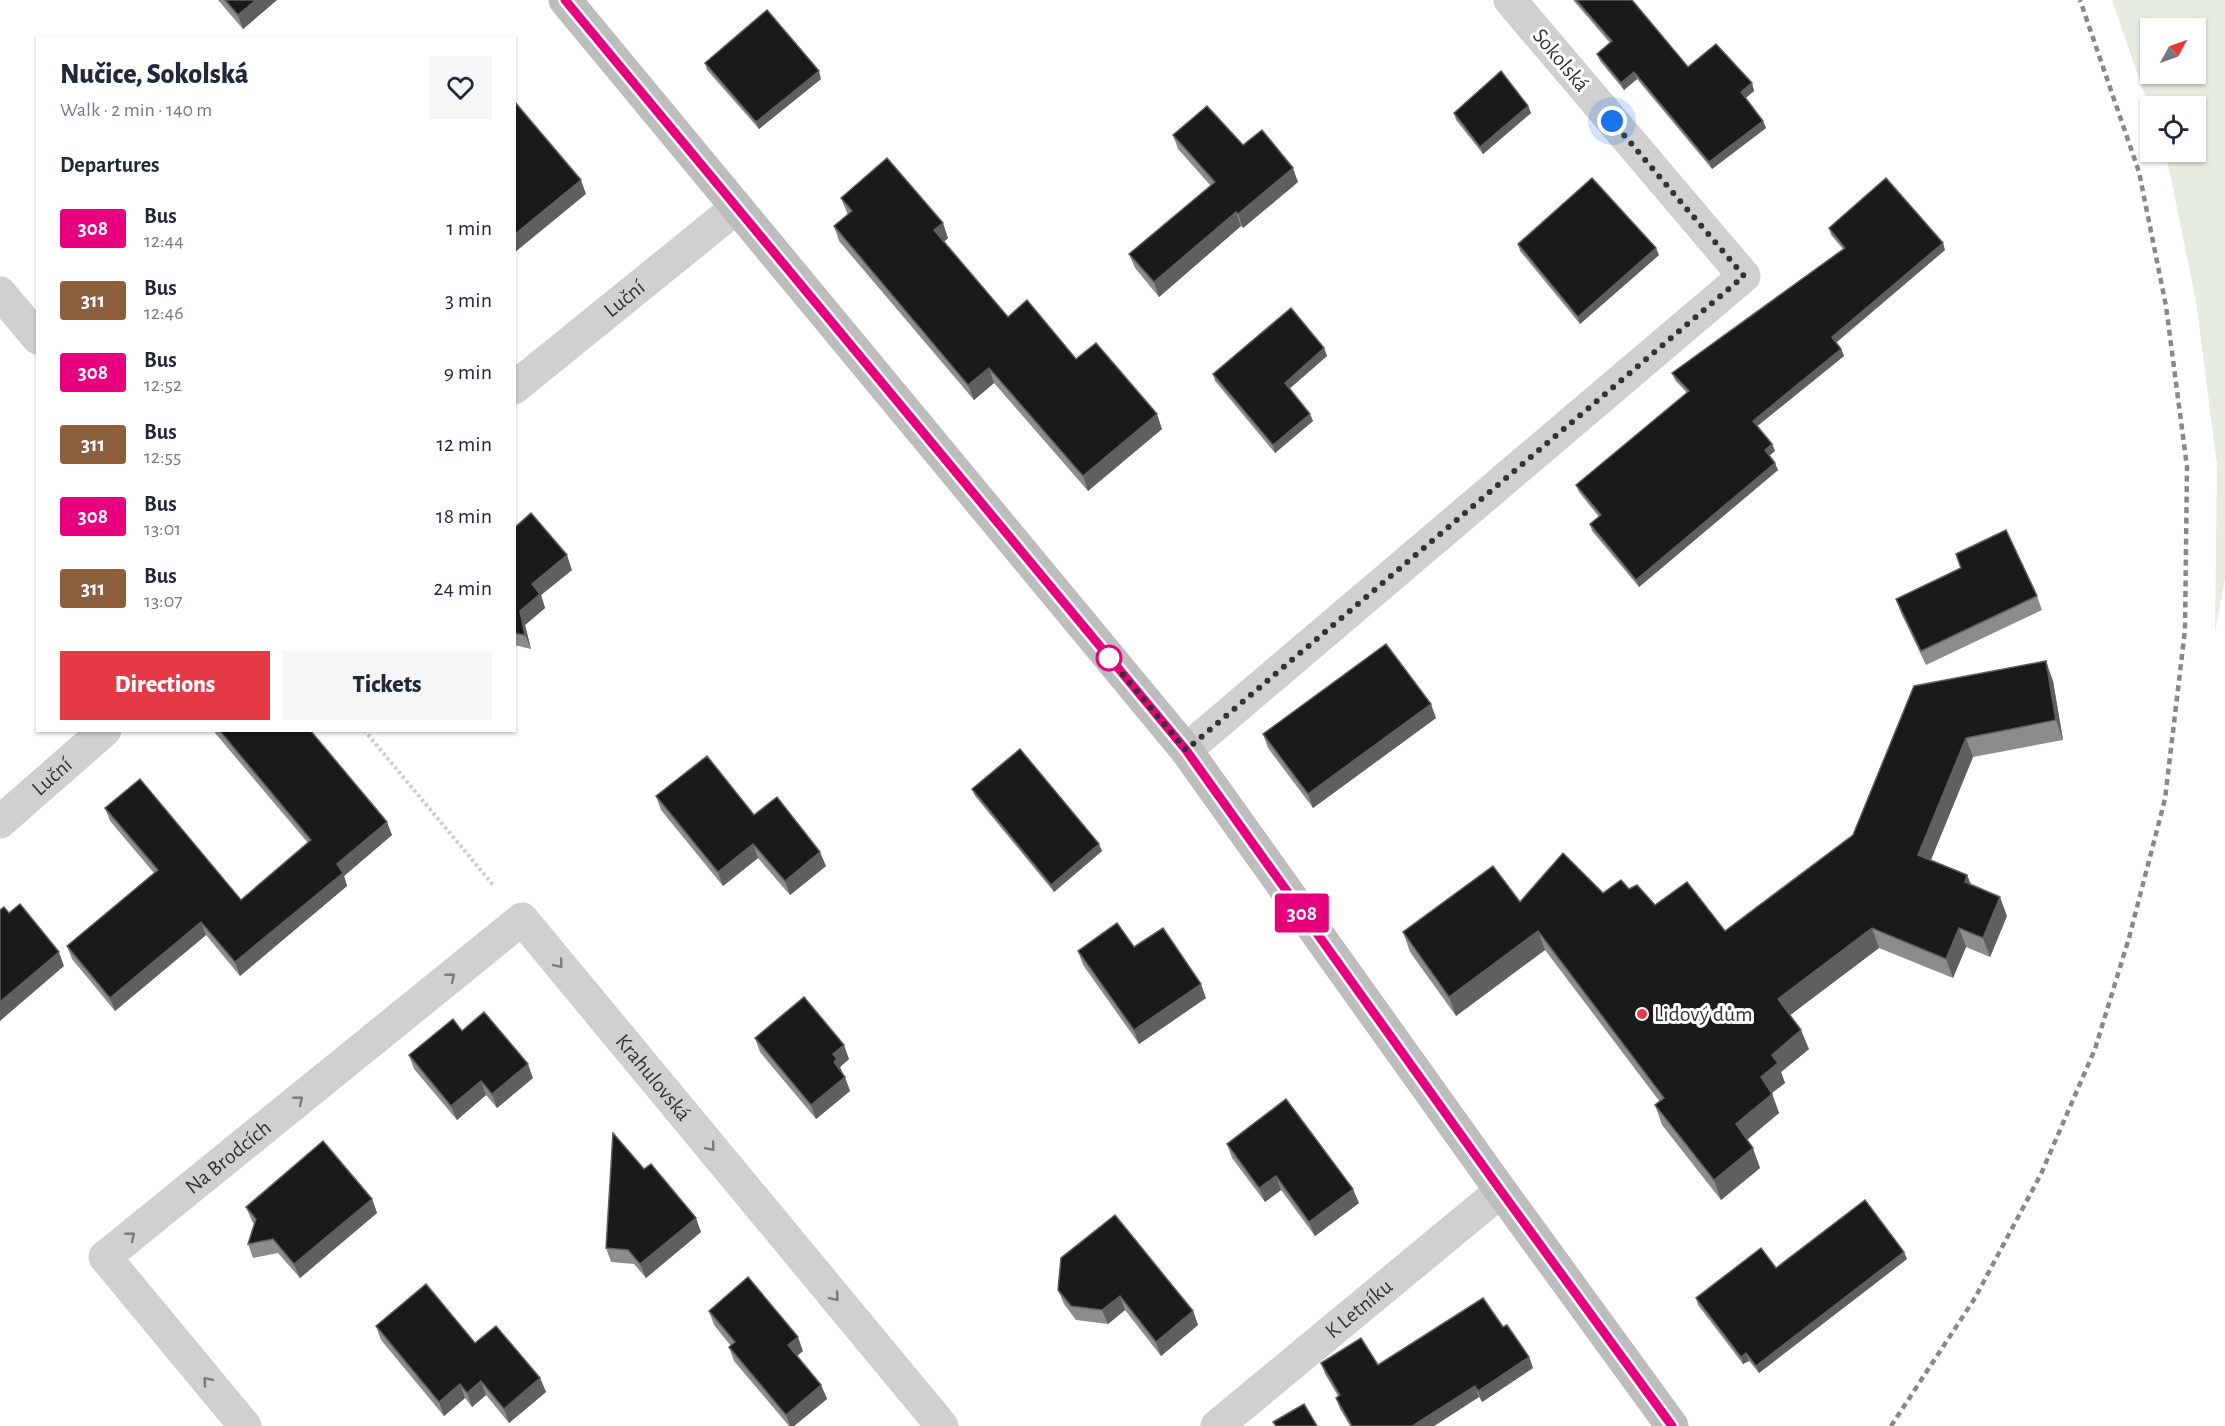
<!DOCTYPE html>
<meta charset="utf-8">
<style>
:root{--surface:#fff;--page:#f6f6f7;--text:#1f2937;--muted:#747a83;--accent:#e63946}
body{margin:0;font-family:"Alegreya Sans",sans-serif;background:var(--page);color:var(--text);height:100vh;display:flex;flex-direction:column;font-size:22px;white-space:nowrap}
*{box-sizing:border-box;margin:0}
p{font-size:20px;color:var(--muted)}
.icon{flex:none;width:33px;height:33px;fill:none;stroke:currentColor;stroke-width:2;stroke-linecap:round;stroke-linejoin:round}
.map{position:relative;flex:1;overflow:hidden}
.drawer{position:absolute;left:36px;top:36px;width:480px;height:696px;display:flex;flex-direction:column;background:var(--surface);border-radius:0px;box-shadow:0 2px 4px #0004}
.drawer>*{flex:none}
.badge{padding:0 12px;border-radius:4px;font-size:21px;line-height:39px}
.needle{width:39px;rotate:50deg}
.fabs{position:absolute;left:2140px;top:18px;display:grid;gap:12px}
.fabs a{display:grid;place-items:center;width:66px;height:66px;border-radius:0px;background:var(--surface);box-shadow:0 2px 4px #0004;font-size:30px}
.you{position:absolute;width:30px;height:30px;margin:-15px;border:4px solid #fff;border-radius:50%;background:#1a73e8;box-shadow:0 0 0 9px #1a73e833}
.map>.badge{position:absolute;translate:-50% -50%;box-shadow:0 0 0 3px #fff}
h2{padding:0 24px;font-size:22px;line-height:54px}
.round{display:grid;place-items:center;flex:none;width:63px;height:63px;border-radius:0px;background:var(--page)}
.headline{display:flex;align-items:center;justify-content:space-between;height:102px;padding:0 24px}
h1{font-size:28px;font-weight:800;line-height:45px}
.cta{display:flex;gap:12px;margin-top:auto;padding:12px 24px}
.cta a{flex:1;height:69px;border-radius:0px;background:var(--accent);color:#fff;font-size:24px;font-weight:800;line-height:69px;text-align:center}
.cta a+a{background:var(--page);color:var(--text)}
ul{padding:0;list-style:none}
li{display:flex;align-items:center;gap:18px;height:72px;padding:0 24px}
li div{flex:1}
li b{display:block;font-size:22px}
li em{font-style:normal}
li .badge{min-width:66px;font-weight:700;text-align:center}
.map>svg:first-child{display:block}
</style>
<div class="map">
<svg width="2225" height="1426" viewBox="0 0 2225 1426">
<rect width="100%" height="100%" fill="#fff"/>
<path fill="#e6ecdf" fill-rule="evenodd" d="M2112,0H2225V579L2215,632L2217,465L2196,301L2168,164L2164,152H2196V106H2151V113ZM2151,28H2196V74H2151Z"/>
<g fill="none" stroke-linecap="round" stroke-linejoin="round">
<path stroke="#cdcdcd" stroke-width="4" stroke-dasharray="3 3" stroke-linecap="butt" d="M364,730L494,886"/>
<g stroke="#d0d0d0" stroke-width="33">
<path d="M0,293L38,338"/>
<path id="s1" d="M514,388L736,208"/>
<path d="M1186,750L1744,276L1510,0"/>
<path id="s2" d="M0,822L105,730"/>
<path id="s3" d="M245,1426L105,1257L522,919L942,1426"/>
<path id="s4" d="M1217,1426L1501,1191"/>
</g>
<path stroke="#bdbdbd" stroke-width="33" d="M565,0L1186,750L1501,1191L1672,1426"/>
<path stroke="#888" stroke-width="4.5" stroke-dasharray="6 4.5" stroke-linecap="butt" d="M1891,1426L1975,1298L2041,1174L2095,1049L2129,938L2165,799L2185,630L2187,467L2166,306L2139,172L2080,0"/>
</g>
<g fill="#8c8c8c">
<path d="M218,0H277L243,29Z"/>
<path d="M1573,0H1632L1688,67L1752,83L1754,91L1746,98L1763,121L1766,128L1712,169L1637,79L1624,90L1600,61L1597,54L1610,43Z"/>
<path d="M705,63L821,79L759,129L707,70Z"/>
<path d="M1528,106L1531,113L1483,154L1456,120L1454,113Z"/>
<path d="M1173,135L1243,145L1298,182L1243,228L1241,226L1159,297L1135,268L1129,254L1211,186L1178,149Z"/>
<path d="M841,198L948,238L944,242L1008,317L1076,359L1162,429L1088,491L994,383L974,400L839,241L834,226L848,215Z"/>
<path d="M1829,228L1945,250L1836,343L1841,349L1844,356L1757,426L1772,444L1775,451L1769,455L1778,470L1639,587L1592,531L1590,524L1599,517L1579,492L1576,485L1687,393L1675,380L1672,373L1843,249L1831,235Z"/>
<path d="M1518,244L1659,255L1580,324L1520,251Z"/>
<path d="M1324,348L1327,356L1290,388L1313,421L1275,453L1215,381L1213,374Z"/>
<path d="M514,528L572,570L541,595L545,608L525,625L531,649L514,645Z"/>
<path d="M1956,554L2037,596L2042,610L1926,665L1901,613L1896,599L1961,568Z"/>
<path d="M2053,681L2063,740L1973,757L1931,860L1967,875L1971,884L2007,916L1990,957L1966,947L1953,978L1879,948L1790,1015L1809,1049L1781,1072L1785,1083L1772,1093L1779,1113L1747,1140L1760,1168L1721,1200L1662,1125L1655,1105L1660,1102L1545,950L1456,1016L1410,952L1403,932L1520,902L1629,889L1655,905L1725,931L1853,835L1914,686Z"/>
<path d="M1436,718L1313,808L1268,748L1263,734Z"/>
<path d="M214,730H310L392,835L344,876L347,886L240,976L206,935L115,1011L72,959L67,946L154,873L110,821L105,808L241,900L308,843L215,733Z"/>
<path d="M972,789L1102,851L1054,892L975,796Z"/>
<path d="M656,796L754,815L826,866L790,895L758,858L723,886L661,810Z"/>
<path d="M1134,947L1206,998L1139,1044L1083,965L1078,951Z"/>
<path d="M755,1038L849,1059L840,1067L850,1091L816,1119L760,1052Z"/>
<path d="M409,1055L533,1078L497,1108L486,1095L457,1120L414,1069Z"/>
<path d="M1227,1144L1359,1203L1315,1236L1281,1190L1265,1202L1232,1158Z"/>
<path d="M644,1169L701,1232L646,1278L634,1264L611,1262L606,1248Z"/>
<path d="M372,1199L377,1213L300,1278L278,1253L253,1258L248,1244L254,1224L252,1221L246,1207Z"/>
<path d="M1061,1258L1193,1311L1198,1325L1161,1356L1125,1310L1108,1324L1076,1320L1064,1304L1058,1290Z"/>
<path d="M1907,1259L1759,1373L1749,1361L1743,1364L1698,1305L1696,1298L1776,1268Z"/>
<path d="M709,1311L803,1351L797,1356L821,1385L827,1399L794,1426H789L734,1361L729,1347L731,1346L714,1325Z"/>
<path d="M376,1326L475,1343L540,1378L546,1392L509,1423L486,1395L472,1407L465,1398L444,1416L381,1340Z"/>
<path d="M1503,1327L1529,1357L1533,1368L1482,1402L1479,1397L1434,1426H1350L1340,1409L1336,1398L1338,1396L1325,1374L1321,1363L1378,1365Z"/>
</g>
<g fill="#5f5f5f">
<path d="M256,0H277L243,29L238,15Z"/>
<path d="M819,71L821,79L759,129L756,122Z"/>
<path d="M1634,72L1637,79L1624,90L1621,83Z"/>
<path d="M1752,83L1754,91L1744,99L1741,92Z"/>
<path d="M1528,106L1531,113L1483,154L1480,147Z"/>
<path d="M1763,121L1766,128L1712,169L1709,162Z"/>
<path d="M1293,168L1298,182L1243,228L1238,214Z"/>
<path d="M581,180L586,194L514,253V235Z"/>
<path d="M1236,212L1241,226L1159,297L1154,282Z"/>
<path d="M943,223L948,238L940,245L934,230Z"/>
<path d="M1943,243L1945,250L1834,344L1832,337Z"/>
<path d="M1656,248L1659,255L1580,324L1578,317Z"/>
<path d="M1324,348L1327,356L1288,390L1285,383Z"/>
<path d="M1841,349L1844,356L1755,428L1753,421Z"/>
<path d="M989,368L994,383L974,400L968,385Z"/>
<path d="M1157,414L1162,429L1088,491L1083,476Z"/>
<path d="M1310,414L1313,421L1275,453L1273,445Z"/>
<path d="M1772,444L1775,451L1768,457L1765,450Z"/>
<path d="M1775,463L1778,470L1639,587L1636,580Z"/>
<path d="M567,555L572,570L541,595L545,608L525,625L531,649L525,635L520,611L532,584Z"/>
<path d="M2046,661L2053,681L2063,740L2056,720Z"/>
<path d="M1431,704L1436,718L1313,808L1308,794Z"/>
<path d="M1966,738L1973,757L1925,874L1918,855Z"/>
<path d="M387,822L392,835L344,876L347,886L240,976L235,962L337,864Z"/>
<path d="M753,844L758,858L723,886L718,872Z"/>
<path d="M1099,844L1102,851L1054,892L1051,885Z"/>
<path d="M820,852L826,866L790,895L785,881Z"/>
<path d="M1967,875L1974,894L1965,882Z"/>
<path d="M2000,897L2007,916L1990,957L1983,938Z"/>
<path d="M201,922L206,935L115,1011L110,998Z"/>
<path d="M1872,928L1879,948L1785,1019L1778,999Z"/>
<path d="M1959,928L1966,947L1953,978L1946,959Z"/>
<path d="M1538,931L1545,950L1456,1016L1449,997Z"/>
<path d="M59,952L64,966L0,1021V1002Z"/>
<path d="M1201,984L1206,998L1139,1044L1134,1030Z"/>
<path d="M1801,1030L1809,1049L1781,1072L1785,1083L1768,1096L1761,1077L1772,1055Z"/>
<path d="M844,1045L849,1059L840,1067L842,1073L834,1062L833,1054Z"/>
<path d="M528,1064L533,1078L497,1108L492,1094Z"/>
<path d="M845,1077L850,1091L816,1119L811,1105Z"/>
<path d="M481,1081L486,1095L457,1120L451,1106Z"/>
<path d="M1772,1094L1779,1113L1743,1143L1736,1124Z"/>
<path d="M1753,1148L1760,1168L1721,1200L1714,1180Z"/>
<path d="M1276,1176L1281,1190L1265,1202L1259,1188Z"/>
<path d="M1353,1189L1359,1203L1315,1236L1309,1222Z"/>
<path d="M372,1199L377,1213L300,1278L294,1264Z"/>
<path d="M696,1218L701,1232L646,1278L640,1264Z"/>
<path d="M1904,1252L1907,1259L1759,1373L1756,1366Z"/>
<path d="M1120,1296L1125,1310L1108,1324L1102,1310Z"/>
<path d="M1193,1311L1198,1325L1161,1356L1156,1342Z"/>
<path d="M798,1337L803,1351L793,1359L788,1345Z"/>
<path d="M1746,1353L1749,1361L1743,1364L1741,1357Z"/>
<path d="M1529,1357L1533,1368L1482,1402L1478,1391Z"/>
<path d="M540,1378L546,1392L509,1423L504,1409Z"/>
<path d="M481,1381L486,1395L472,1407L467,1393Z"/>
<path d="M460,1384L465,1398L444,1416L439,1402Z"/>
<path d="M821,1385L827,1399L794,1426H790L786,1415Z"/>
<path d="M1475,1386L1479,1397L1434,1426H1415L1414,1425Z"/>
</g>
<g fill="#1a1a1a" stroke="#5f5f5f" stroke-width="1.5">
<path d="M225,0H256L238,15Z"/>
<path d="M1576,0H1632L1688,67L1716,44L1752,83L1741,92L1763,121L1709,162L1634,72L1621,83L1597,54L1612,41Z"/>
<path d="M767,10L819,71L756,122L705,63Z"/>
<path d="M1501,71L1528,106L1480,147L1454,113Z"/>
<path d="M514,101L581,180L514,235Z"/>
<path d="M1207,106L1243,145L1262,130L1293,168L1238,214L1236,212L1154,282L1129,254L1215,182L1173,135Z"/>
<path d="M887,158L943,223L934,230L1008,317L1027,300L1076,359L1096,343L1157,414L1083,476L989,368L968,385L834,226L852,211L841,198Z"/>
<path d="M1592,178L1656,248L1578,317L1518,244Z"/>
<path d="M1886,178L1943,243L1832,337L1841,349L1753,421L1772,444L1765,450L1775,463L1636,580L1590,524L1601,515L1576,485L1689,391L1672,373L1845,248L1829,228Z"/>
<path d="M1291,308L1324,348L1285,383L1310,414L1273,445L1213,374Z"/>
<path d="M531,513L567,555L532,584L540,594L520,611L525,635L514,633V528Z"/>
<path d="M2006,530L2037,596L1921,651L1896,599L1961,568L1956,554Z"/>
<path d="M1386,644L1431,704L1308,794L1263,734Z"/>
<path d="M2046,661L2056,720L1966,738L1918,855L1967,875L1965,882L2000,897L1983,938L1959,928L1946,959L1872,928L1778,999L1801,1030L1772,1055L1778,1063L1761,1077L1772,1094L1736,1124L1753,1148L1714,1180L1655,1105L1664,1098L1538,931L1449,997L1403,932L1493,866L1520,902L1563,853L1603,893L1621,880L1629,889L1637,885L1655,905L1687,882L1725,931L1853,835L1914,686Z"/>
<path d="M219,730H310L387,822L337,864L343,873L235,962L201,922L110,998L67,946L158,870L105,808L140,779L241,900L311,840Z"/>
<path d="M1020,749L1099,844L1051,885L972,789Z"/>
<path d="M707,756L754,815L777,797L820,852L785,881L753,844L718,872L656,796Z"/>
<path d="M20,904L59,952L0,1002V910L4,907L9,913Z"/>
<path d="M1117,923L1134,947L1163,928L1201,984L1134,1030L1078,951Z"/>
<path d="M804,997L844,1045L833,1054L837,1059L834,1062L845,1077L811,1105L755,1038Z"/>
<path d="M484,1012L528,1064L492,1094L481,1081L451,1106L409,1055L453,1019L462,1031Z"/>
<path d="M1286,1099L1353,1189L1309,1222L1276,1176L1259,1188L1227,1144Z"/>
<path d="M613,1133L644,1169L651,1164L696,1218L640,1264L628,1250L606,1248Z"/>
<path d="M323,1141L372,1199L294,1264L273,1239L248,1244L256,1219L246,1207Z"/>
<path d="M1865,1200L1904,1252L1756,1366L1746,1353L1741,1357L1696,1298L1761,1248L1776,1268Z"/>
<path d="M1115,1215L1193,1311L1156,1342L1120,1296L1102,1310L1071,1306L1058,1290L1061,1258Z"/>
<path d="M748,1277L798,1337L788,1345L821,1385L786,1415L729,1347L735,1342L709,1311Z"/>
<path d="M426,1284L475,1343L496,1326L540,1378L504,1409L481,1381L467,1393L460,1384L439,1402L376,1326Z"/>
<path d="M1483,1298L1503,1327L1507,1325L1529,1357L1478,1391L1475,1386L1414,1425L1415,1426H1352L1336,1398L1340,1395L1321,1363L1361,1338L1378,1365Z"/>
<path d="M1304,1404L1317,1426H1276L1273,1422Z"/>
</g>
<defs><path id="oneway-chevron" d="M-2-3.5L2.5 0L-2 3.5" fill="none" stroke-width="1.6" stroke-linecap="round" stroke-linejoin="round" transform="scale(1.5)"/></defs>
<g stroke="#7a7a7a">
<use href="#oneway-chevron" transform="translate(559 964) rotate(50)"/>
<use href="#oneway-chevron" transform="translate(451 977) rotate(-39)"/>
<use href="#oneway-chevron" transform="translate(299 1100) rotate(-39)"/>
<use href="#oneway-chevron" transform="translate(711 1147) rotate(50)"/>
<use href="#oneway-chevron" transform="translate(131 1236) rotate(-39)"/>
<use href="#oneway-chevron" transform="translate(835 1297) rotate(50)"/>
<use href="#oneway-chevron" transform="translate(207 1381) rotate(-130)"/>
</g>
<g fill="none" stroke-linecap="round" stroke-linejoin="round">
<g stroke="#fff" stroke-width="14">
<path id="line" d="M565,0L1186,750L1501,1191L1672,1426"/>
</g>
<use href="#line" stroke="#e6007e" stroke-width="9"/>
<path stroke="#333" stroke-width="6" stroke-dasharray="0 10.8" d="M1109,658L1186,750L1744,276L1612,121"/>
</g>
<circle fill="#fff" stroke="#e6007e" stroke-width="3" cx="1109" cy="658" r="12"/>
<circle fill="#e63946" stroke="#fff" stroke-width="2" cx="1642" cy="1014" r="6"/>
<g text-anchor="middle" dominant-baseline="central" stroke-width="6" stroke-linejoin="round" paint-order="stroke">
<g font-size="22" fill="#333" stroke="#fff">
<text transform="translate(1561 60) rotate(50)">Sokolská</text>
<text stroke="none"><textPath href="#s1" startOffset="142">Luční</textPath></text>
<text stroke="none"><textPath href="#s2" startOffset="69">Luční</textPath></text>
<text stroke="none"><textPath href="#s3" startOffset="962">Krahulovská</textPath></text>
<text stroke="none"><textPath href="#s3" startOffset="378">Na Brodcích</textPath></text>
<text stroke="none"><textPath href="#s4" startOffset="184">K Letníku</textPath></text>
</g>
<g font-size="22" fill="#333" stroke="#fff" text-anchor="start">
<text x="1654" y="1014">Lidový dům</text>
</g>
</g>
</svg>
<div class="fabs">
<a><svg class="needle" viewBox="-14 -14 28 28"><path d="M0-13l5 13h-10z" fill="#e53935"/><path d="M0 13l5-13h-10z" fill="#747a83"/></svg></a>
<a><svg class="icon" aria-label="locate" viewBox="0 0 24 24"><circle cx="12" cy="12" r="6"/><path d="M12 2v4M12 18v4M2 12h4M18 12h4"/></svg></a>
</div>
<div class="you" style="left:1612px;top:121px"></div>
<b class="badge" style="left:1302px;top:913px;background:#e6007e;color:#fff">308</b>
<section class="drawer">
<div class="headline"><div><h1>Nučice, Sokolská</h1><p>Walk · 2 min · 140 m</p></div><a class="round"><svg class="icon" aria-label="heart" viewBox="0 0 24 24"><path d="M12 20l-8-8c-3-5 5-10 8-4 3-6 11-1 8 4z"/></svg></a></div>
<h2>Departures</h2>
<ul>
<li><span class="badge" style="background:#e6007e;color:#fff">308</span><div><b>Bus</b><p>12:44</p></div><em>1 min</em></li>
<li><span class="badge" style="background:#8b5e3c;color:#fff">311</span><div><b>Bus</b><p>12:46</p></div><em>3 min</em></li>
<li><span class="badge" style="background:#e6007e;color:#fff">308</span><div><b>Bus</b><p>12:52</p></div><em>9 min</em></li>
<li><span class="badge" style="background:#8b5e3c;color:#fff">311</span><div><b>Bus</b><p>12:55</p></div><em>12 min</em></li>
<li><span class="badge" style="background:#e6007e;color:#fff">308</span><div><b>Bus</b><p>13:01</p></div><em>18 min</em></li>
<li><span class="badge" style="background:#8b5e3c;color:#fff">311</span><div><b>Bus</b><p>13:07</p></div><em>24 min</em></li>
</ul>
<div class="cta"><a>Directions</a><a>Tickets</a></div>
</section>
</div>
